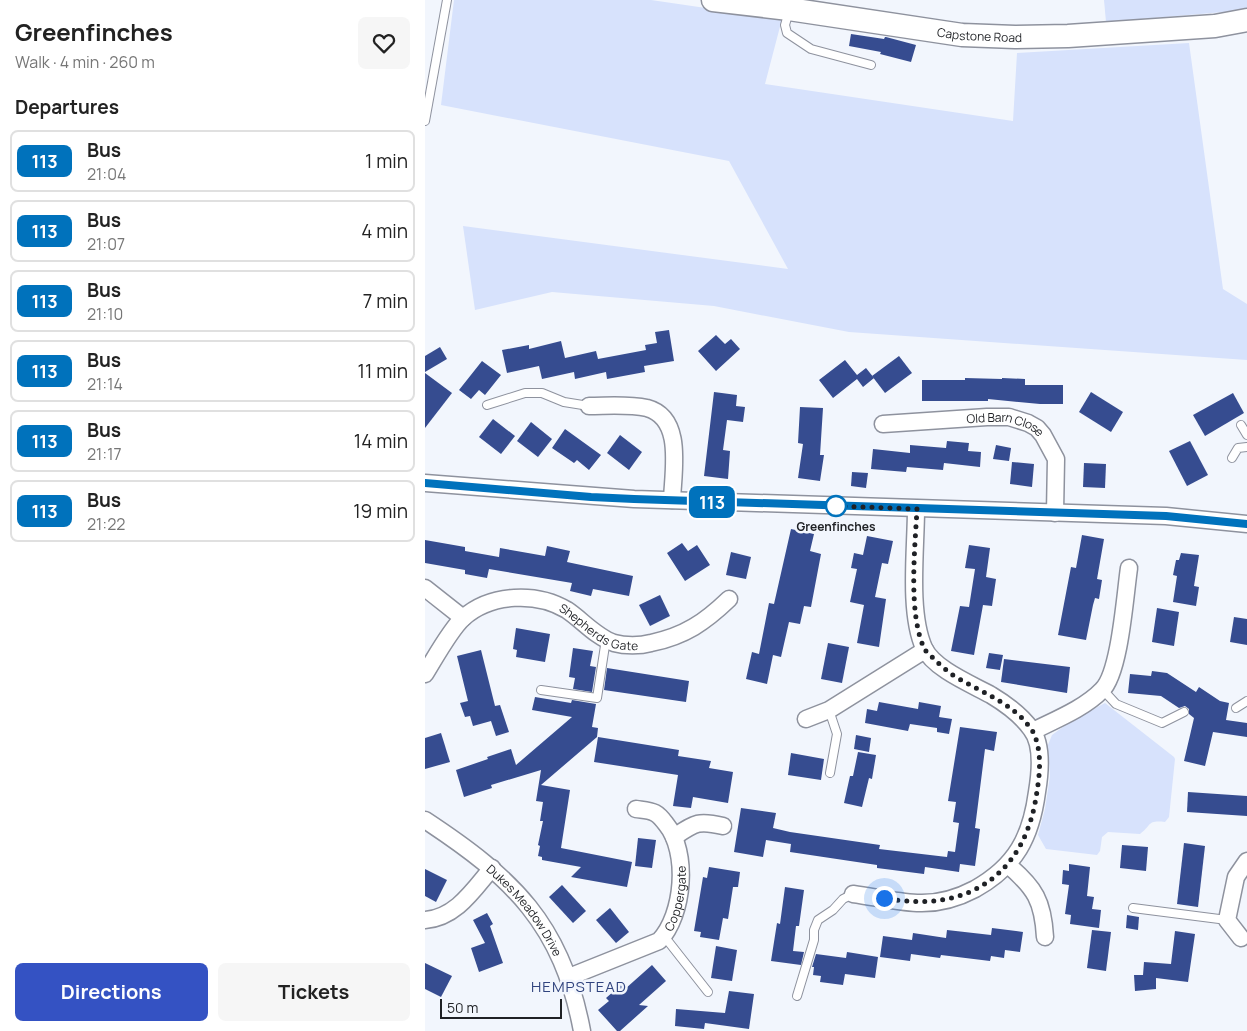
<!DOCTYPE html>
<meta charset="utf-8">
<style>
:root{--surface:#fff;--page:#f6f6f6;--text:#222;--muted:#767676;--line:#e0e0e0;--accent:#3452c3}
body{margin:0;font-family:Manrope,sans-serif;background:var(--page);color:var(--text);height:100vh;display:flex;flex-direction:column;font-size:19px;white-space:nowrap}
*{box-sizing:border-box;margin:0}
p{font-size:16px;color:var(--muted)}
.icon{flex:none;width:28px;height:28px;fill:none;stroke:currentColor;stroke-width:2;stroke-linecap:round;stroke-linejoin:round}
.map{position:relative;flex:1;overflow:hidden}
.details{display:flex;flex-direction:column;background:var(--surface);width:425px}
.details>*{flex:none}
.badge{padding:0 10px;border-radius:8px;font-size:18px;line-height:32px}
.scale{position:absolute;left:15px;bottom:12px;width:122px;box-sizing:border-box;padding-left:5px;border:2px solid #1f2125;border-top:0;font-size:14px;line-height:18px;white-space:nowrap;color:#1f2125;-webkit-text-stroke:4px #f2f6fd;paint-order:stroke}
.you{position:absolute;width:25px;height:25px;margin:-12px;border:4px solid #fff;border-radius:50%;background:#1a73e8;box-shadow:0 0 0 8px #1a73e833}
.map>.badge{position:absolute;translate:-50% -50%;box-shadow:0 0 0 2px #fff}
h2{padding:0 15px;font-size:19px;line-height:45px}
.round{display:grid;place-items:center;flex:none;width:52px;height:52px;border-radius:8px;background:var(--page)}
.overview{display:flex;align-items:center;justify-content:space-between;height:85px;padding:0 15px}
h1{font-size:24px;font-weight:700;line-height:38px}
.action{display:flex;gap:10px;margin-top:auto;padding:10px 15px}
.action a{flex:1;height:58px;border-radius:8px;background:var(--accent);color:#fff;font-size:20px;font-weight:700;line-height:58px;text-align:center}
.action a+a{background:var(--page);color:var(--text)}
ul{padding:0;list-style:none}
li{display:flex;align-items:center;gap:15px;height:62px;margin:0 10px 8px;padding:0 5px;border:2px solid var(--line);border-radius:8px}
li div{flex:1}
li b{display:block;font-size:19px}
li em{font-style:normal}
li .badge{min-width:55px;font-weight:700;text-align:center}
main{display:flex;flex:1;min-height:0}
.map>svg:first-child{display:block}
</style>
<main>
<section class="details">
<div class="overview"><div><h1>Greenfinches</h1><p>Walk · 4 min · 260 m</p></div><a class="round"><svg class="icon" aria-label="heart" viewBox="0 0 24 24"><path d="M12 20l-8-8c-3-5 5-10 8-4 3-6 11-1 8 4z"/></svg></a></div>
<h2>Departures</h2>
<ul>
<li><span class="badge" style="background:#0072bc;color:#fff">113</span><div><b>Bus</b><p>21:04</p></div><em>1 min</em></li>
<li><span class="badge" style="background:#0072bc;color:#fff">113</span><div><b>Bus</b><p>21:07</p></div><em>4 min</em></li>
<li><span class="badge" style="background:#0072bc;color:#fff">113</span><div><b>Bus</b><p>21:10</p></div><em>7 min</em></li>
<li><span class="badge" style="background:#0072bc;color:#fff">113</span><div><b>Bus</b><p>21:14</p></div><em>11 min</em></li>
<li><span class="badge" style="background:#0072bc;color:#fff">113</span><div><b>Bus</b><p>21:17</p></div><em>14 min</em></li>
<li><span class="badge" style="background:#0072bc;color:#fff">113</span><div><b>Bus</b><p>21:22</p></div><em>19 min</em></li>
</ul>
<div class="action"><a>Directions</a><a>Tickets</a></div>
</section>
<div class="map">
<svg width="822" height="1031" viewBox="0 0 822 1031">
<rect width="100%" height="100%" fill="#f2f6fd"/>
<g fill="#d7e2fc">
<path d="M29,0H226L357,19L340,84L588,121L592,53L764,43L798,289L822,304V360L424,332L289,306L127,292L50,310L38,226L363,269L304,161L16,105Z"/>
<path d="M679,0H822V10L681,22Z"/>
<path d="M680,703L749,757L750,759L744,817L740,822C722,820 727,825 715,834L683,832L677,837L675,851L672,855L621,849L613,835L620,809L625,776L623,745L627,735L646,721Z"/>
</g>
<g fill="#364c90">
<path d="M426,34L459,39L460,37H461L491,45L486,62L455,54L456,52L424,46Z"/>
<path d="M244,330L249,361L219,366L220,372L182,379L181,372L150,379L149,372L117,379L114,366L82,373L77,350L104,345V349L136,341L140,358L171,351L173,359L221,350L220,345L232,343L230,332Z"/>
<path d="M291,335L300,344L306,339L315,349L291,371L273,351Z"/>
<path d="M15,347L22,359L0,372V356Z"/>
<path d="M474,356L487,373L460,393L447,376Z"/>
<path d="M420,360L432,375L441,368L449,378L438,387L432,379L408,398L394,380Z"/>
<path d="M57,361L76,375L60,395L54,390L46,399L34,390Z"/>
<path d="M0,373L27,393L0,428Z"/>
<path d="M540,378L577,379V378L600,379V385H638V404H615L563,399V401H497V380H540Z"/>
<path d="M289,392L312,395L311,406L320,407L318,422L302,420L298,450L305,451L303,479L279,476Z"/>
<path d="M666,392L698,412L686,432L654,412Z"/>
<path d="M808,393L819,413L780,436L768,415Z"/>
<path d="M375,407L398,408L395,455H399L395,481L373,478L378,444L373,443Z"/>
<path d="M68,419L90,436L76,454L54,437Z"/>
<path d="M106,422L127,439L113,457L92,441Z"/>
<path d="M140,429L176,455L164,470L152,460L149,463L127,448Z"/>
<path d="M195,435L217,452L204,470L182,453Z"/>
<path d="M522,441L544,443L543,451L556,452L555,467L519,463L518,470L482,467L481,472L446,469L448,449L485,453V445L521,448Z"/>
<path d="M765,441L783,475L762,486L744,451Z"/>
<path d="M571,445L586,448L584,461L568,459Z"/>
<path d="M587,462L609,464L607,487L585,484Z"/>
<path d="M659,463L681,464L680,488L658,487Z"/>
<path d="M427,472L443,473L441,488L426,486Z"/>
<path d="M366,529L389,534L385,551L396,554L386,607L379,606L375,624L364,622L356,657L348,655L342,684L321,679L327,652L334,654L344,603L349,604Z"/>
<path d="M657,535L679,539L672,579L677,580L674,599L670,598L668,605L661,640L633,635L646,567L651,568Z"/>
<path d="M442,536L468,541L463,564L457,563L450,597L461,599L454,647L432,643L439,605L425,602L432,569L426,568L429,553L438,555Z"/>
<path d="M0,540L40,547V551L74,557L75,548L120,556L122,546L145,551L142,562L208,576L204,596L168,589L166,596L145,591L147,583L64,569L62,578L40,574V570L0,563Z"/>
<path d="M257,543L263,551L272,545L285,565L260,581L242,553Z"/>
<path d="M544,545L565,548L561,577L571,579L567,606L558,605L549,655L526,651L535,606L544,607L550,569L540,568Z"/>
<path d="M306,552L326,557L321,579L301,575Z"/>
<path d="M756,553L774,555L769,586L774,587L771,606L748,602L752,576L748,575L751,560H754Z"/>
<path d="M235,595L245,616L225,626L214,605Z"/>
<path d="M732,608L754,612L749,646L727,642Z"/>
<path d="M809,617L822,619V645L805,642Z"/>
<path d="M91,628L125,634L120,662L91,657L92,650L88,649Z"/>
<path d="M403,643L424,647L417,683L396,679Z"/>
<path d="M148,648L168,651L165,666L171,667L167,692L148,689L150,678L144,677Z"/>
<path d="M56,650L70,706L75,705L84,732L71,736L66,721L48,726L45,716L40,717L35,703L43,701L32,656Z"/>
<path d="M564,653L578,655L575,670L561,668Z"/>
<path d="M579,659L645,667L642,693L576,682Z"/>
<path d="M182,668L264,681L261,702L179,690Z"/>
<path d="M727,671L742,673L771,692L774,687L795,701L804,703L801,720L822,723V737L788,732L780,766L759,761L769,718L764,714V709L760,706L754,708L736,696L703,693L705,674L726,676Z"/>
<path d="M110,697L146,703L147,700L171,704L167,727L173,728L172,737L116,785L145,790L136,848L207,862L202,887L146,877L156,867L117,860V857L113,856L115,846L113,845L118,821H115L118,802L111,801L116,770L66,785L67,788L39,797L31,770L63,759L62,757L86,749L91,765L147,717L107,710Z"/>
<path d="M454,702L493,709L494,702L516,706L514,717L527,719L524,734L512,732V728L485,724L483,731L440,723L442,709L452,711Z"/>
<path d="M535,727L572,732L569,751L560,749L550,828L555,829L550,866L535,864L534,872L500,867L499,874L452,868V865L365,852L366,844L341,840L338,857L309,852L316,808L351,813L348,828L365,832L455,845L454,849L522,857L523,851L530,852L534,823L528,822L531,802L523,801Z"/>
<path d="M16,733L25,762L0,769V738Z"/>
<path d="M431,735L446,738L444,752L429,749Z"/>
<path d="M173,737L254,750L253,756L286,761L284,768L308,772L303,803L268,797L266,808L248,806L253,775L169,762Z"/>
<path d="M433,752L451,755L447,779L444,778L437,807L419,803L425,776H428Z"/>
<path d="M366,753L399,759L396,780L363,775Z"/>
<path d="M763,792L822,796V816L762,812Z"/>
<path d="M213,838L231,840L227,868L210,866Z"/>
<path d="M759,843L780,846L773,907L752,904Z"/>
<path d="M697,845L723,847L721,871L695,868Z"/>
<path d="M644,864L665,867L662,896L669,897L667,909L676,910L674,928L645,924L646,915L640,914L644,885L637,884L638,870L644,871Z"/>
<path d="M284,867L315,872L313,887H308L303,919L298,918L294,940L275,937L276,932L269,931L278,877L282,878Z"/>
<path d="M0,869L22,880L11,902L0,896Z"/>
<path d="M137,885L161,911L148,923L124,897Z"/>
<path d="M360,887L379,890L374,926H371L368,951L379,952L376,965L346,961L352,923L355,924Z"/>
<path d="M185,908L204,932L191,943L171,920Z"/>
<path d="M62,913L68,924L65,926L78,963L54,972L46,948L60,943L48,920Z"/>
<path d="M702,915L714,917L713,930L701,928Z"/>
<path d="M567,928L598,932L595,952L580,950L579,958L566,956L565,961L516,955L515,958L486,954L485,961L455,957L458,936L487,940L488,933L521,938L522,930L566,935Z"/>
<path d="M667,930L686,932L681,971L662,968Z"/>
<path d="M750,931L770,934L763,982L731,978V989L710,991L709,975H718L719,962L746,964Z"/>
<path d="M291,946L312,950L307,981L286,978Z"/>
<path d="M422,952L453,957L450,978L420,974L418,985L395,982L396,976L388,975L389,967H387L391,954L421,958Z"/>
<path d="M0,963L27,976L16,997L0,989Z"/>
<path d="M227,965L241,981L214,1005L223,1006L195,1031H192L173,1010L184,1001L181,998L196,985L200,989Z"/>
<path d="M304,991L329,994L324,1029L280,1023L279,1029L250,1026L251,1009L300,1013Z"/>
</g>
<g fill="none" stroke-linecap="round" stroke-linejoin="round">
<g stroke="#8e929e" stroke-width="10">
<g id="lane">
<path d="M364,11L360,25L362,33L386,49L446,65"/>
<path d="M0,121L22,0"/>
<path d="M62,405L100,393H117L139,402L164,406"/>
<path d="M816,425L822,435"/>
<path d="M807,458L813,448L822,447"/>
<path d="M116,690L172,698L181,639"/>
<path d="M678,690L691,704L737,723L759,712"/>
<path d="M811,708L822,701"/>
<path d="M404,710L412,734L405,773"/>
<path d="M708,908L802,920"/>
<path d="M239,936L283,992"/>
<path d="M372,996L389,940V930L393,920L408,910L418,899L428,894"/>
</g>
</g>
<g stroke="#8e929e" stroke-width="19">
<g id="street">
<path d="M164,406C182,406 203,404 222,408C259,418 248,471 247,500"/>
<path id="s1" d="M458,424L562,417H584L603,423L612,428L618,435L631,459L630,513"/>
<path d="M0,483L209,499L741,516L822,524"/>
<path d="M0,588L38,618"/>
<path id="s2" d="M0,674C10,658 25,630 38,618C66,593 112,592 142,610C157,620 171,637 189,643C200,646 215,646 226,643C260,636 280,622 304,599"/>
<path d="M381,719L404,710L500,650"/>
<path d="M608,731C630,720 660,708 677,690C695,673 700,595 704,568"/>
<path id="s3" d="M0,820C88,878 137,924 157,1031"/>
<path d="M249,837C270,823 273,820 298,826"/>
<path d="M583,865C610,888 618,901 620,937"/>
<path d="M428,894C450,897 471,902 492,903C512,904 533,898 550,889C591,866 606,837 612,792C615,774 618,744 606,729C596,715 581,704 566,695C546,684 509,669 499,648C483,612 491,549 491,509"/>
<path d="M0,920C31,918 49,889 67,868"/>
<path d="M816,938L802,920L811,877L822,861"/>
<path id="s4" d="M144,977L234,941C259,915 264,852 241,824C238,820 234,815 230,813C224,810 217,810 211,809"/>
</g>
</g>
<g stroke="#8e929e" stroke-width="25">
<g id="secondary">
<path id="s5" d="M288,0L364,9L537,35L590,37L643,36L790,26L822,20"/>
</g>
</g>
<use href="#lane" stroke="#fff" stroke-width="8"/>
<use href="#street" stroke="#fff" stroke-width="16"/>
<use href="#secondary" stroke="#fff" stroke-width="22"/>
</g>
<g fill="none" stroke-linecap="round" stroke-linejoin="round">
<g stroke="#fff" stroke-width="11">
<path id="line" d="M0,483L166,497L209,499L741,516L822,524"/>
</g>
<use href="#line" stroke="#0072bc" stroke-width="8"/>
<path stroke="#1f2125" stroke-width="5" stroke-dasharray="0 9" d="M411,506L492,509C490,548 483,613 499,648C501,652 505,655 509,659C515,665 522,671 529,676C554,691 578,699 599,720C602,724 606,728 608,732C617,750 615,773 612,791C601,876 541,914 459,898"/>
</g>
<circle fill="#fff" stroke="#0072bc" stroke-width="2.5" cx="411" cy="506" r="10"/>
<g text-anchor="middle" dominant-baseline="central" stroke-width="5" stroke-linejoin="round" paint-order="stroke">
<g font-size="12" fill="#1f2125" stroke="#f2f6fd">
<text stroke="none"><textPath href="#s5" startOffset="269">Capstone Road</textPath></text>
<text stroke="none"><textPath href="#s1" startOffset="124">Old Barn Close</textPath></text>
<text stroke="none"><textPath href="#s2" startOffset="216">Shepherds Gate</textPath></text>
<text stroke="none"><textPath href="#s4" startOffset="144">Coppergate</textPath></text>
<text stroke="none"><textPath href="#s3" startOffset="136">Dukes Meadow Drive</textPath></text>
</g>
<g font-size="12" font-weight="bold" fill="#1f2125" stroke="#f2f6fd">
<text x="411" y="526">Greenfinches</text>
</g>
<g font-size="15" letter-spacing="1" fill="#31447e" stroke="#f2f6fd">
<text x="154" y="986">HEMPSTEAD</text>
</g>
</g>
</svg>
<div class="scale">50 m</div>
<div class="you" style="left:459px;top:898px"></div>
<b class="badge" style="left:287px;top:502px;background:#0072bc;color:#fff">113</b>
</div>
</main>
